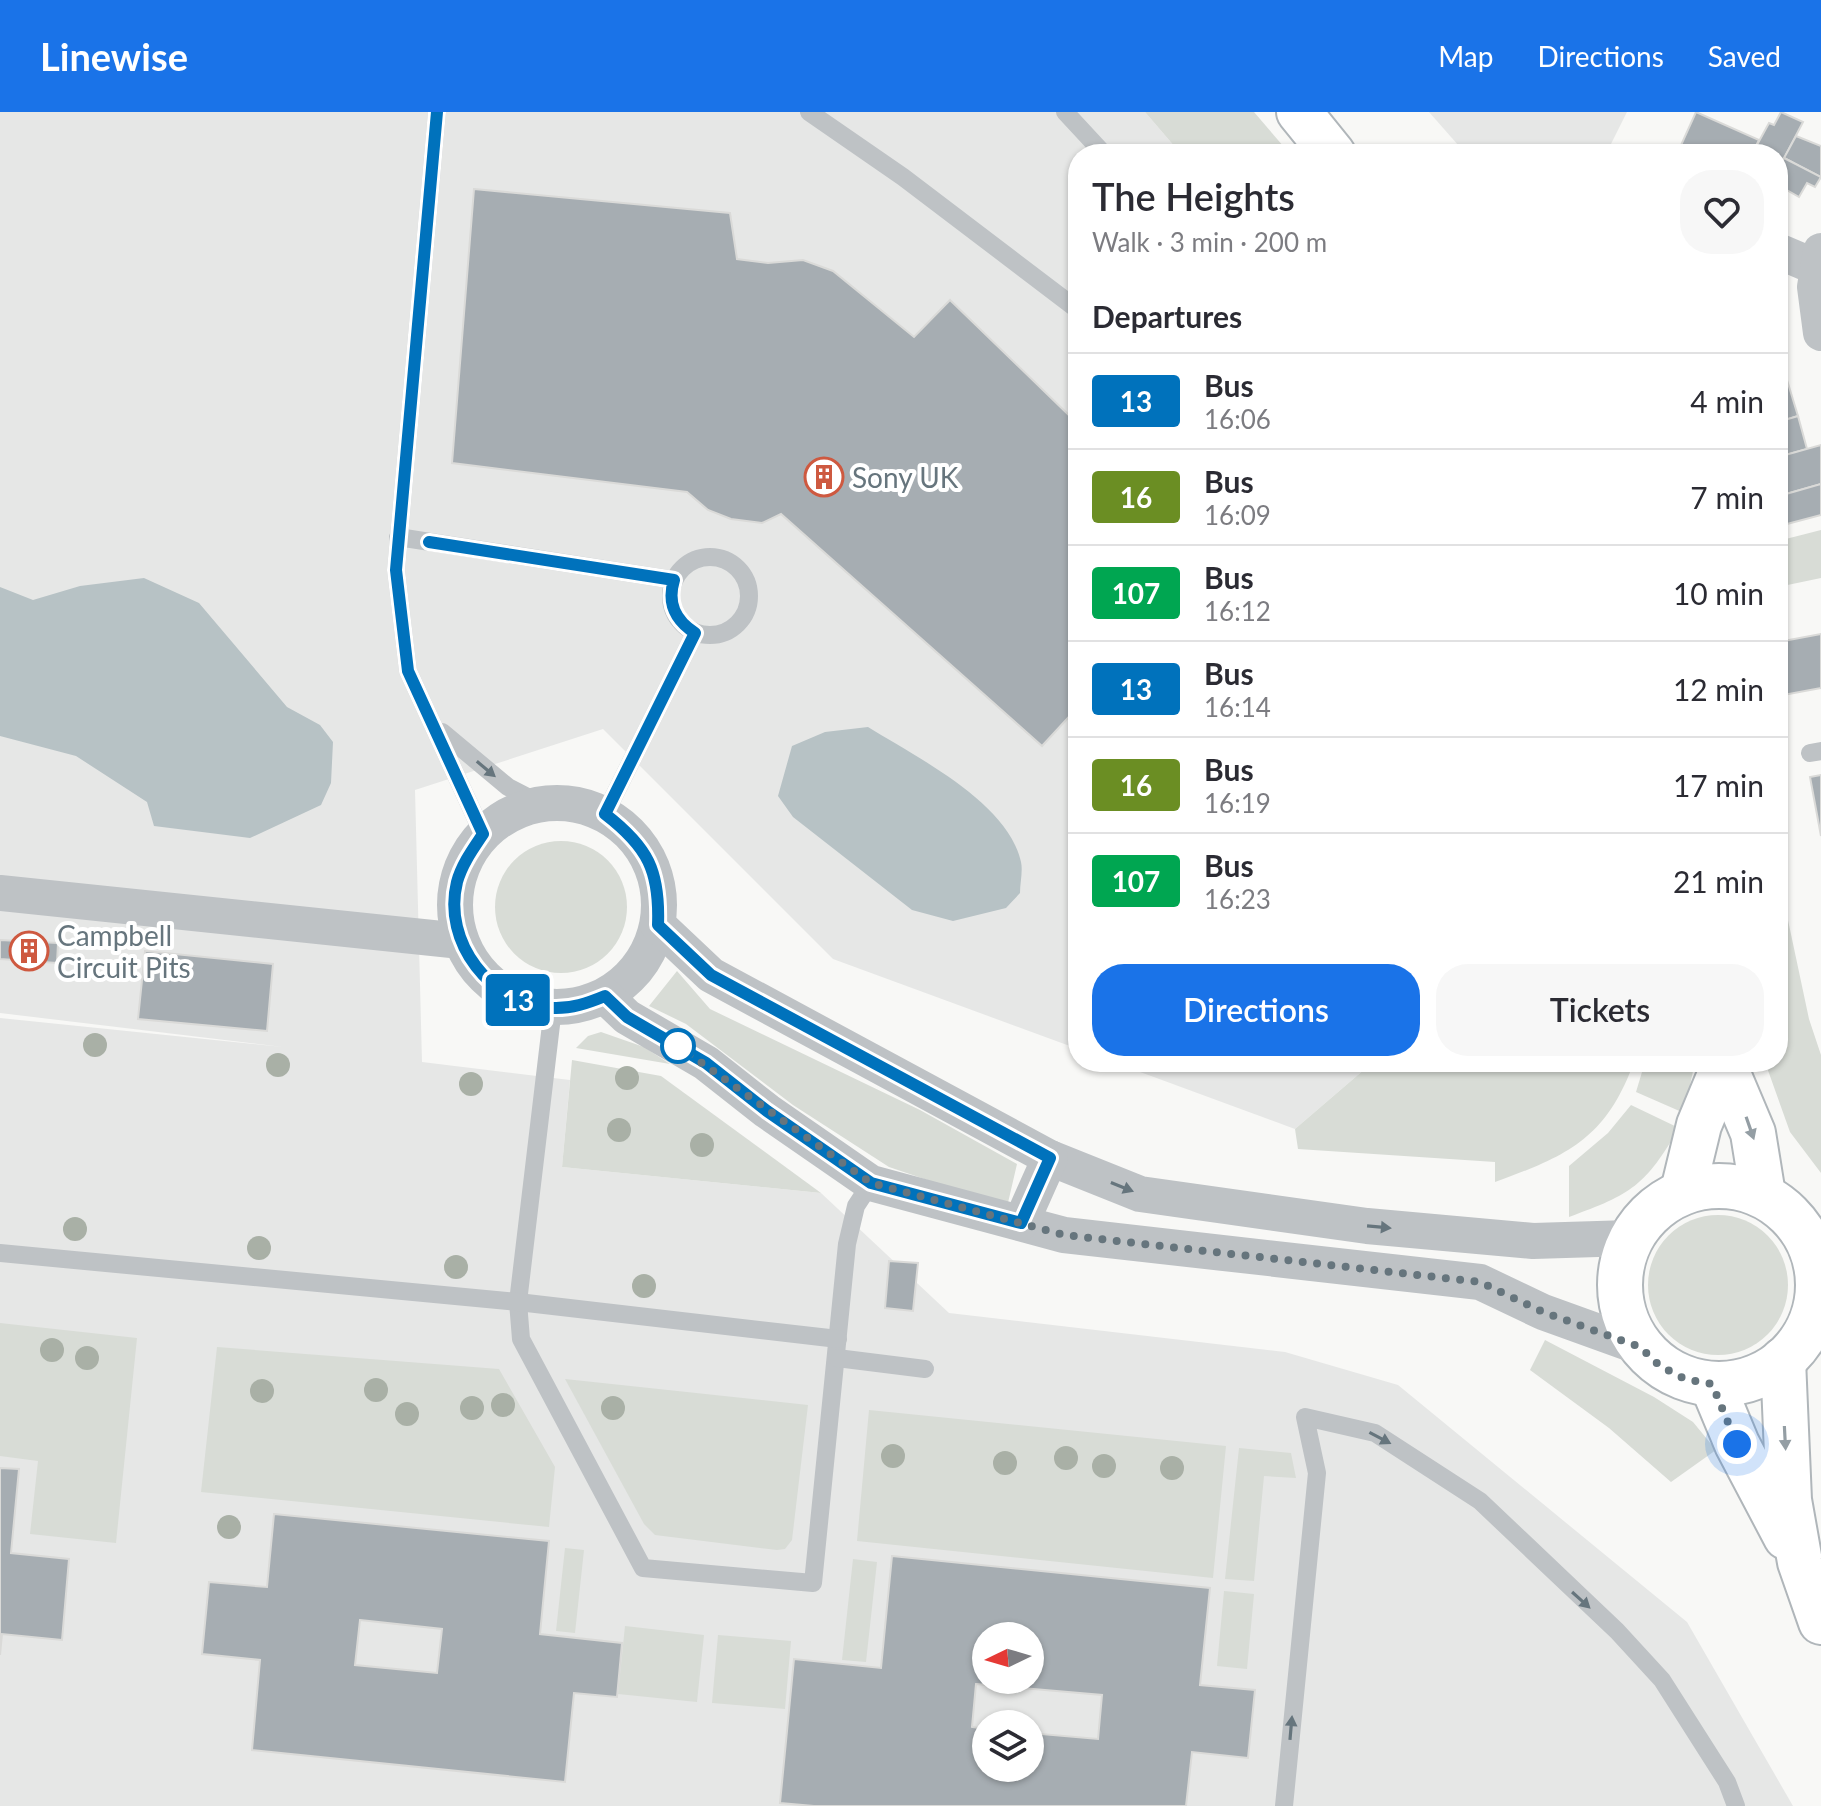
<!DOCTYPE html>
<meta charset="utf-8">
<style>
:root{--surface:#fff;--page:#f7f7f7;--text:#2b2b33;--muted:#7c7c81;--line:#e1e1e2;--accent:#1a73e8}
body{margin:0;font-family:Lato,sans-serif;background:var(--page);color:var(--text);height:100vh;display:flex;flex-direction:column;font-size:30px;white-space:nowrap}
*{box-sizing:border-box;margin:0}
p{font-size:26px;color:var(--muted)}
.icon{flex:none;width:44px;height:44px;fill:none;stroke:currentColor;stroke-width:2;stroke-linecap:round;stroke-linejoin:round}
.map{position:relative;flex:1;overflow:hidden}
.side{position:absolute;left:1068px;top:32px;width:720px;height:928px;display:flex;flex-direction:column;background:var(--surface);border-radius:32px;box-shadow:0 2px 6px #0004}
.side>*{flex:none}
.badge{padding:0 16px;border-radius:6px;font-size:28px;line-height:52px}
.needle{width:52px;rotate:265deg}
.tools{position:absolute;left:972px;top:1510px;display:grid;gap:16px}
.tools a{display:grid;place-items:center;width:72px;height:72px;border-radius:50%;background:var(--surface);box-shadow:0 2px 6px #0004;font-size:40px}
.you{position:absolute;width:40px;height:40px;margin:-20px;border:6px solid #fff;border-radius:50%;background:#1a73e8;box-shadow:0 0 0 12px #1a73e833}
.map>.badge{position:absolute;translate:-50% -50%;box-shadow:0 0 0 4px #fff}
h2{padding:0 24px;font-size:30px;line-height:72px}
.round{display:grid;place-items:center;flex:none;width:84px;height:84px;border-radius:32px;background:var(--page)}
.head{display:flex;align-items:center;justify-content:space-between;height:136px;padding:0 24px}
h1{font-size:38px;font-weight:600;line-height:60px}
.button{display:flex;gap:16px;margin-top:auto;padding:16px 24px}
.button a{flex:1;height:92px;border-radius:32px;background:var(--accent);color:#fff;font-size:32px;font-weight:600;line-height:92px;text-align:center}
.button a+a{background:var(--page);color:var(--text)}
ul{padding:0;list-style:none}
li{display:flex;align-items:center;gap:24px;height:96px;padding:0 24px;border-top:2px solid var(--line)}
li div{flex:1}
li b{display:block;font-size:30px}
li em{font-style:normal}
li .badge{min-width:88px;font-weight:700;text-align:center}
header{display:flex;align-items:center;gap:48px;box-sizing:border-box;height:112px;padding:0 40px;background:var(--accent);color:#fff}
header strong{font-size:38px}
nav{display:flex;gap:44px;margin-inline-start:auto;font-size:28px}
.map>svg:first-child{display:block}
</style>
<header>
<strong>Linewise</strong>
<nav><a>Map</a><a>Directions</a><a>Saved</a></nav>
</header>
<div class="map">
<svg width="1821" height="1694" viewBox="0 0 1821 1694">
<rect width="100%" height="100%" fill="#f8f8f6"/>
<g fill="#e6e7e6" fill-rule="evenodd">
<path d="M0,0H1145L1181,42H1078V937L833,847L603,617L415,678L422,950L570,968L562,1055L821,1081L949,1201L1285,1240L1398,1273L1687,1510L1793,1694H0V906L283,935L0,901ZM986,1524H1030V1568H986ZM986,1612H1030V1656H986Z"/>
<path d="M1429,0H1627L1606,42H1466Z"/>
<path d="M1113,950H1373L1295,1017Z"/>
</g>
<g fill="#d8dcd6">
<path d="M1145,0H1254L1290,42H1181Z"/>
<path d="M1821,418V466L1778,475V429Z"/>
<circle cx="561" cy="795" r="66"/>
<path d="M1778,761L1809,907L1821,943V1061L1790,1020L1765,950H1778Z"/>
<path d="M677,859L710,897L920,998L1017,1052L1007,1095L889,1055L793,993L686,912L649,894Z"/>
<path d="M601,920L644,935L670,952L576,936L588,924Z"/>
<path d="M572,948L661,964L821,1081L562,1055Z"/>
<path d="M1373,950H1634C1606,1027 1567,1044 1495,1070V1050L1298,1037L1295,1017Z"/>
<path d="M1645,950H1695L1684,1001L1636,980Z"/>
<path d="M1631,993L1679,1016C1645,1074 1632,1082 1569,1105V1054L1608,1021Z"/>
<circle cx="1718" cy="1173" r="70"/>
<path d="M0,1211L137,1226L116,1431L30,1422L38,1349L0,1344Z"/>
<path d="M1545,1228L1654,1285L1693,1310L1716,1338L1671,1370L1609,1316L1530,1258Z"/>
<path d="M217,1235L499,1257L555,1355L549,1415L201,1380Z"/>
<path d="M565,1267L808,1293L792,1428L785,1437L777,1438L655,1423L644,1412Z"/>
<path d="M869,1298L1226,1334L1213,1466L857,1429Z"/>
<path d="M1239,1336L1291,1341L1296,1366L1264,1364L1254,1469L1225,1467Z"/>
<path d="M565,1436L584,1438L575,1521L556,1519Z"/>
<path d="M853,1447L877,1450L866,1550L842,1548Z"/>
<path d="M1224,1479L1254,1482L1247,1557L1217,1554Z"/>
<path d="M625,1514L704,1523L697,1590L618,1582Z"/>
<path d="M718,1523L791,1529L785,1597L712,1591Z"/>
</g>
<g fill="#b7c2c5">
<path d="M144,466L199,491L287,595L320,613L333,630L331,671L321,693L250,726L154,714L147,690L76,644L0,624V475L33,488L80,474Z"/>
<path d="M868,615C916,645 1008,690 1021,750C1023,759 1020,771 1020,781L1006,796L953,809L912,798L793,705L778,684L792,634L825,620Z"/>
</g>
<g fill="#a6adb2" stroke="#dadad8" stroke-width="2" fill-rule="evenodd">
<path d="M1696,0L1759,28L1752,42H1677Z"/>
<path d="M1781,0L1803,10L1778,58V42H1752L1769,11L1774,13Z"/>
<path d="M1796,24L1821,34V65L1784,46Z"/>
<path d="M1784,46L1821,65L1815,75L1807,71L1799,85L1778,73V58Z"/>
<path d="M474,77L730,101L737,147L768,151L803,148L833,159L914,225L950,188L1078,312V595L1042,634L781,402L762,411L731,407L708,398L687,380L452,351Z"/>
<path d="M1787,268L1798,304L1778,310V271Z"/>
<path d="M1798,304L1807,337L1778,345V310Z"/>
<path d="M1821,333V372L1779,384L1778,345Z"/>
<path d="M1821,372V403L1787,412L1779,384Z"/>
<path d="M1821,522V576L1778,584V530Z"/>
<path d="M1821,663V724L1810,665Z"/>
<path d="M0,828L58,831L57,851L0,847Z"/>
<path d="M145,839L273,852L267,919L138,907Z"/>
<path d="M889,1149L918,1151L913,1199L885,1196Z"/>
<path d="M0,1356L19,1357L11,1441L69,1447L62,1528L2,1522L0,1543Z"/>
<path d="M274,1402L549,1429L540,1522L622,1531L617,1585L574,1581L565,1670L252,1638L260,1548L202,1542L209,1470L267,1475ZM360,1508L442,1517L437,1561L355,1553Z"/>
<path d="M892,1444L1210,1476L1200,1573L1255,1578L1248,1646L1192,1640L1186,1694H814L780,1691L794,1547L881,1556ZM986,1524H1030V1568H986ZM976,1572L1102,1583L1098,1627L1030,1621V1656H986V1617L972,1615Z"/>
</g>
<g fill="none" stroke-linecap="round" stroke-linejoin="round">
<g stroke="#b0b6ba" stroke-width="48">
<g id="secondary">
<path d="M1299,0L1333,42"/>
<path d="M1723,950L1753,1021L1763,1083"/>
<circle cx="1719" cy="1173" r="99"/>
<path d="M1683,1079L1699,1013L1724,953"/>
<path d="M1783,1248L1789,1388L1800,1450L1821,1510"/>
<path d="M1712,1272L1737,1332L1786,1425"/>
</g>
</g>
<g stroke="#bec2c5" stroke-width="18">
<path d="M437,0L396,458L408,559L483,722"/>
<path d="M809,0L903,65L1078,198"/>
<path d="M1065,0L1104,42"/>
<path d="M398,425L674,468"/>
<circle cx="710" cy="484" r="39"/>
<path d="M442,620L508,675L541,692"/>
<path d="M1810,641L1821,639"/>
<path d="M605,702L695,521"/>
<path d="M553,896L518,1190L521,1227L643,1456L813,1471L847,1132L856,1094L871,1071"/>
<path d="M0,1141L518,1190L838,1227"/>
<path d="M837,1246L925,1257"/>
<path d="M1284,1694L1317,1361L1305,1305L1375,1321L1480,1389L1617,1519L1662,1568L1727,1670L1736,1694"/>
</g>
<g stroke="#bec2c5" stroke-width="36">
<path d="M1778,139L1818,156"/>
<path d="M1821,139L1815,175L1821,221"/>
<circle cx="557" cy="793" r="102"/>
<path d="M0,781L461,829"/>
<path d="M658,813L711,863L1050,1046L1140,1082L1367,1114L1533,1129L1630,1126"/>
<path d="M605,884L627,905L706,951L767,999L871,1071L1064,1123L1480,1170L1543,1200L1640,1235"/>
<path d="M1021,1111L1050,1046"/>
<path d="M1812,1137L1821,1143"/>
<path d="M1804,1223L1821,1222"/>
</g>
<use href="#secondary" stroke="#fff" stroke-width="44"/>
</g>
<g fill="#a9b0a6">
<circle cx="95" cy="933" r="12"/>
<circle cx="278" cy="953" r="12"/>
<circle cx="627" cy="966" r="12"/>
<circle cx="471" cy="972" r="12"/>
<circle cx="619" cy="1018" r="12"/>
<circle cx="702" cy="1033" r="12"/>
<circle cx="75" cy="1117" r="12"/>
<circle cx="259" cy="1136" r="12"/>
<circle cx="456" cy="1155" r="12"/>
<circle cx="644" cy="1174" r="12"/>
<circle cx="52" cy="1238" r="12"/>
<circle cx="87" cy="1246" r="12"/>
<circle cx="376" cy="1278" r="12"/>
<circle cx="262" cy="1279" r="12"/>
<circle cx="503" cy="1293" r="12"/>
<circle cx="472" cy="1296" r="12"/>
<circle cx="613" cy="1296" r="12"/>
<circle cx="407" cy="1302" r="12"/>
<circle cx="893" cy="1344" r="12"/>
<circle cx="1066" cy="1346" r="12"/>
<circle cx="1005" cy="1351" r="12"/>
<circle cx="1104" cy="1354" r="12"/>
<circle cx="1172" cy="1356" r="12"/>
<circle cx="229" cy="1415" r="12"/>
</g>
<defs><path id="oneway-solid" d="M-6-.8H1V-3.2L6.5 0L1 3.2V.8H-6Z" transform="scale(2)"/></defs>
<g fill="#66757d">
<use href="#oneway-solid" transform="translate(486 657) rotate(40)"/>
<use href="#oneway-solid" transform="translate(1122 1075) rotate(22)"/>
<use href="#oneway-solid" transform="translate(1379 1115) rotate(5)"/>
<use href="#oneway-solid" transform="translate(1380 1326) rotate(28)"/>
<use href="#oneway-solid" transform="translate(1581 1488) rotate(42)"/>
<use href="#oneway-solid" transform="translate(1291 1616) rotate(-85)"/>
</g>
<g fill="#949ea4">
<use href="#oneway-solid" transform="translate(1750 1016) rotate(71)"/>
<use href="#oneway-solid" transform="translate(1785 1326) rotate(87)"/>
</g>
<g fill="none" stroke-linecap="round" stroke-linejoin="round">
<g stroke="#fff" stroke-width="18">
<path id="line" d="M429,430L674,468C667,491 675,508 695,521L605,702C648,735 660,759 658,813L711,863L1050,1046L1021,1111L871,1071L767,999L706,951L627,905L605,884C588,891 571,897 552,896C491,893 442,830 457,770C462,752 473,737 483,722L408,559L396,458L437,0"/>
</g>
<use href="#line" stroke="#0072bc" stroke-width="12"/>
<path stroke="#66757d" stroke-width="8" stroke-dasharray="0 14.4" d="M678,934L871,1071L1064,1123L1480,1170L1543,1200L1640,1235L1660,1254L1685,1267L1712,1272L1737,1332"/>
</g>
<defs>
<g id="building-ring" transform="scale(2)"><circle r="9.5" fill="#fff" stroke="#ce5940" stroke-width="1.5"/><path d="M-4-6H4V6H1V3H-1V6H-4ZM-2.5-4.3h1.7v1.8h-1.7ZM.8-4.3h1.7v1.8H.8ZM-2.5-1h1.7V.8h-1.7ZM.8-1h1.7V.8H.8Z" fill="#ce5940"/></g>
</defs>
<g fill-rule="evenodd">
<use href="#building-ring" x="824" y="365"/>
<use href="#building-ring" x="29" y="839"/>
</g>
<circle fill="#fff" stroke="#0072bc" stroke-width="4" cx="678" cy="934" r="16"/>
<g text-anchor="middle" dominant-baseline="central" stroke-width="8" stroke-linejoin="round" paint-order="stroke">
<g font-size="28" fill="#66757d" stroke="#fff" text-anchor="start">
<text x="852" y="365">Sony UK</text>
<text x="57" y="823">Campbell<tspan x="57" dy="32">Circuit Pits</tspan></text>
</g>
</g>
</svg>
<div class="tools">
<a><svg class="needle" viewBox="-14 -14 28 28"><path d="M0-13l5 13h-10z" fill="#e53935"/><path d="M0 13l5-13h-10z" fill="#7c7c81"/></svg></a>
<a><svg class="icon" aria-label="layers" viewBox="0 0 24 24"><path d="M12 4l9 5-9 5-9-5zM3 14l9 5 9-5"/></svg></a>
</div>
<div class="you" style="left:1737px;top:1332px"></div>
<b class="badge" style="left:518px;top:888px;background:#0072bc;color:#fff">13</b>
<section class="side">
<div class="head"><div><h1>The Heights</h1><p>Walk · 3 min · 200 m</p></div><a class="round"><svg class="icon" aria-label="heart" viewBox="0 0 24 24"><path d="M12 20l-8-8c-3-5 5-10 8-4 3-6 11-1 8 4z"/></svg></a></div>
<h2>Departures</h2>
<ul>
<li><span class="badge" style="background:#0072bc;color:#fff">13</span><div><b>Bus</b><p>16:06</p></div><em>4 min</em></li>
<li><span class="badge" style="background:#6b8e23;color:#fff">16</span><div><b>Bus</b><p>16:09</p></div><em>7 min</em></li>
<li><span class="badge" style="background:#00a651;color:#fff">107</span><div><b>Bus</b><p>16:12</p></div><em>10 min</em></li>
<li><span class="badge" style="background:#0072bc;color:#fff">13</span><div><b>Bus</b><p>16:14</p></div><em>12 min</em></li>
<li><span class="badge" style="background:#6b8e23;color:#fff">16</span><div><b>Bus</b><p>16:19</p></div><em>17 min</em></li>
<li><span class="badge" style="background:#00a651;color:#fff">107</span><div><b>Bus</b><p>16:23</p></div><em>21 min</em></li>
</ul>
<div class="button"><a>Directions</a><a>Tickets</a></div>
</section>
</div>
